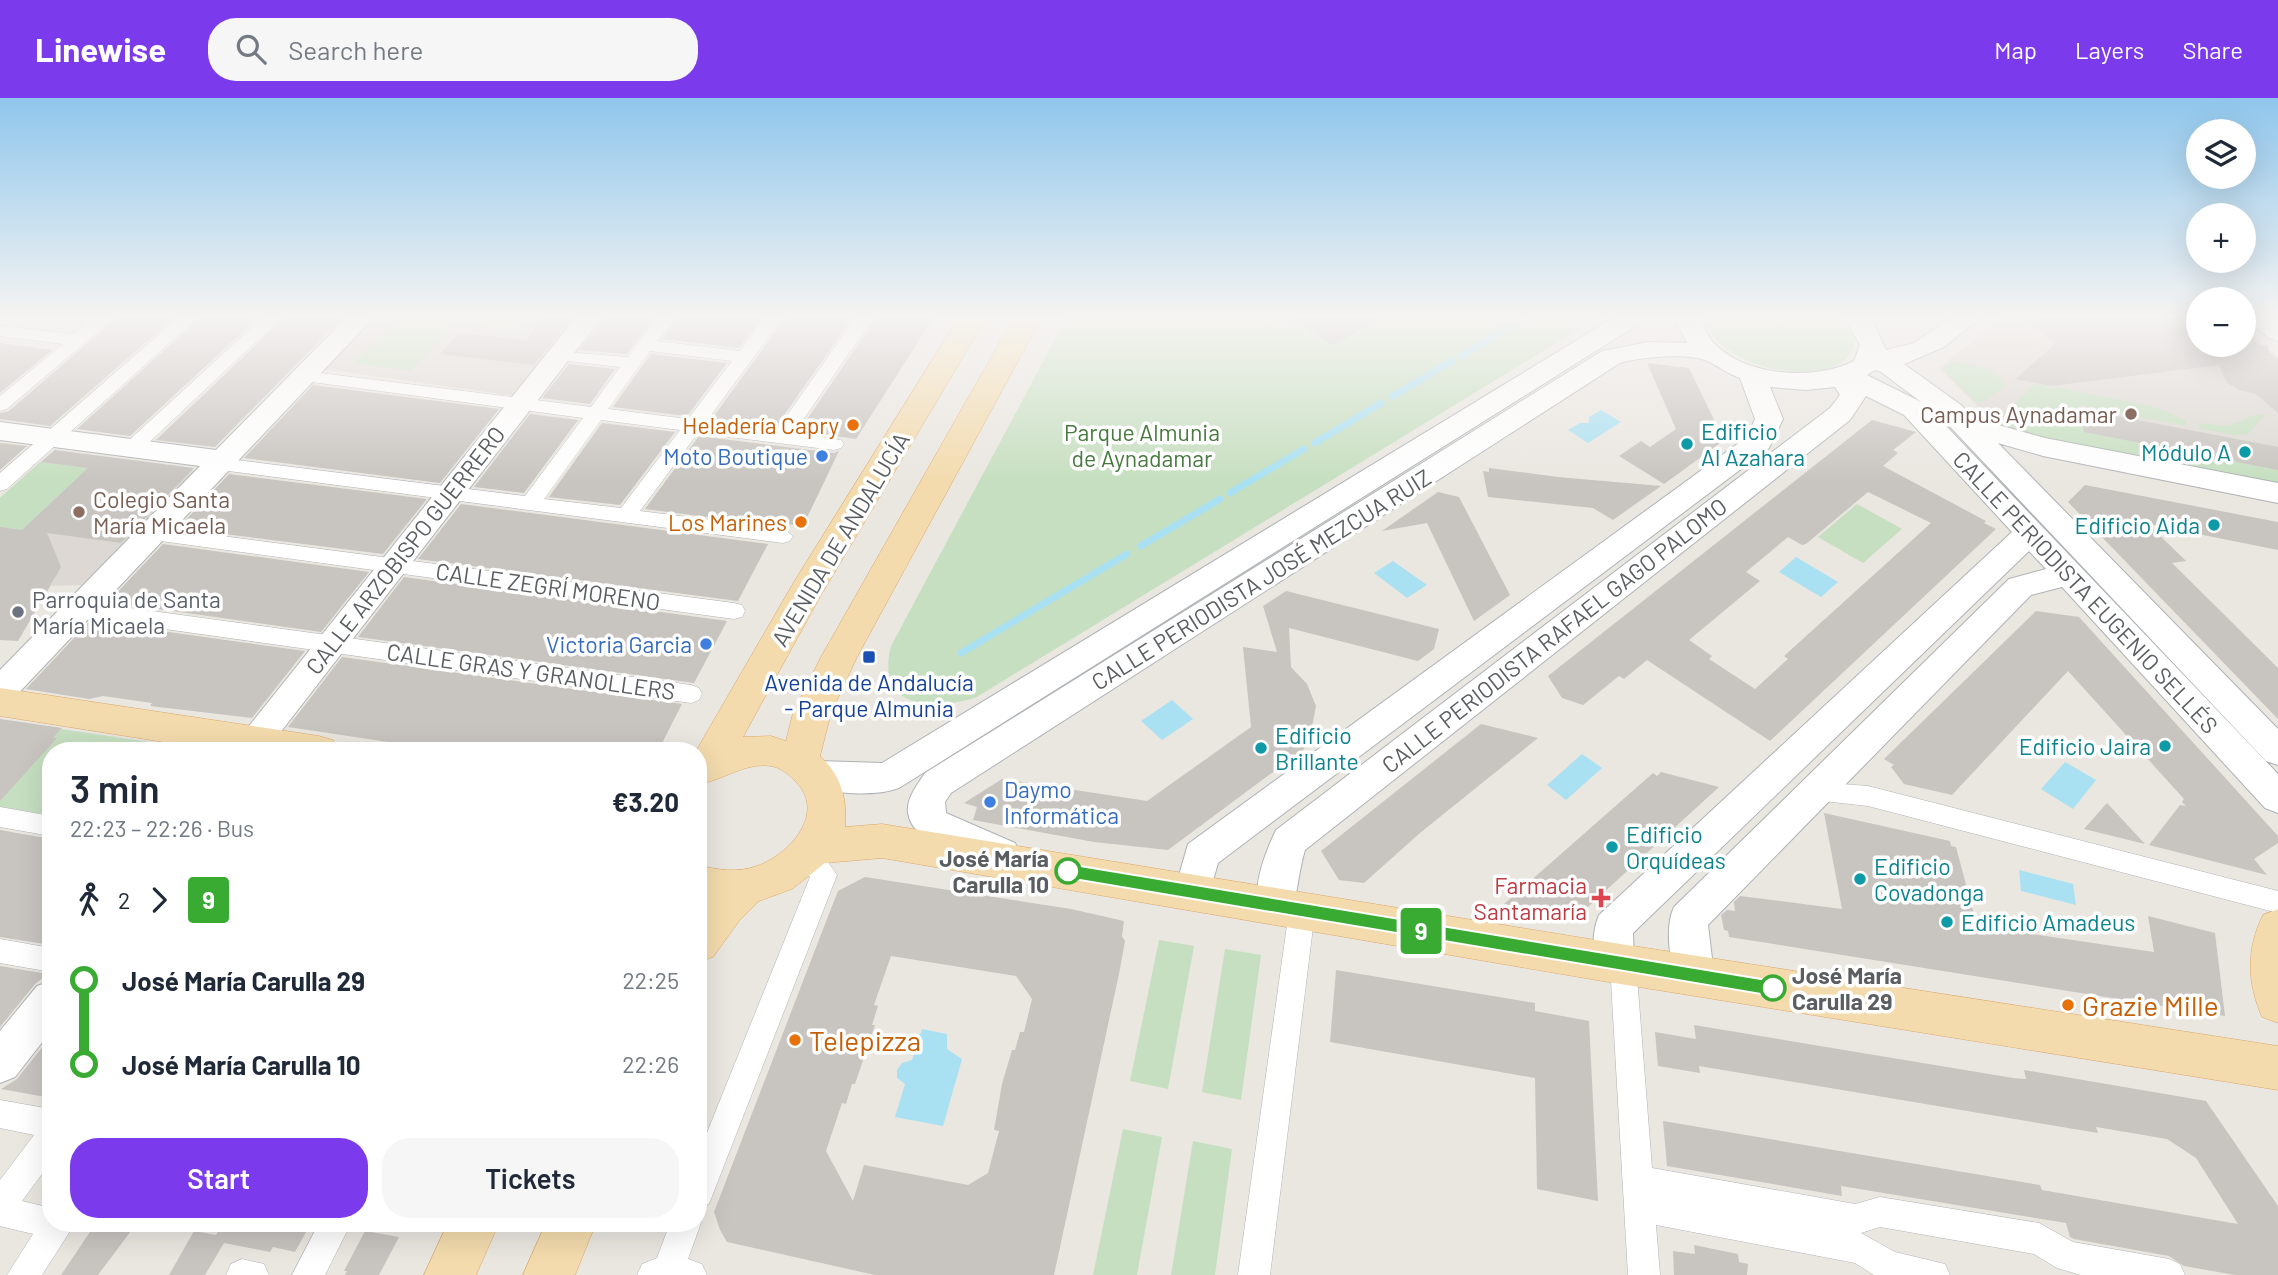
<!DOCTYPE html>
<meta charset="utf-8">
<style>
:root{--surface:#fff;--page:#f6f6f7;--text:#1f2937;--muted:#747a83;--accent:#7c3aed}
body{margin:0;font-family:Barlow,sans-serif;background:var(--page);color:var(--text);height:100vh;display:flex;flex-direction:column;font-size:26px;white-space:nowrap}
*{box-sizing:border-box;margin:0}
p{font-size:23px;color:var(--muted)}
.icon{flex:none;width:38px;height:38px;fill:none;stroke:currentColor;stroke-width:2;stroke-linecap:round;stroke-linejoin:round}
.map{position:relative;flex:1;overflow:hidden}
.sheet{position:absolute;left:42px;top:644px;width:665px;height:490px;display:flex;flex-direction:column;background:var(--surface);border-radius:28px;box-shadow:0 7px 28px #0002}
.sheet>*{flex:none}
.badge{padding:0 14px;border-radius:5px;font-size:24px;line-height:46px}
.controls{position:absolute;left:2186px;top:21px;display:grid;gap:14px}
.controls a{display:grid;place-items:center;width:70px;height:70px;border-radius:50%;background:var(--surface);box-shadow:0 7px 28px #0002;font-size:35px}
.map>.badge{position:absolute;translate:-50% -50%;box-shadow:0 0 0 4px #fff}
.legs{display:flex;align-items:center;gap:10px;height:77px;padding:0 28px;font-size:23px}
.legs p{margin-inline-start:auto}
.headline{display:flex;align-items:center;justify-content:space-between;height:119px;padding:0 28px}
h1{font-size:38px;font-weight:600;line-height:52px}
.primary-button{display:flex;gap:14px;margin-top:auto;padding:14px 28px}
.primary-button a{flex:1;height:80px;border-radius:28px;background:var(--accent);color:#fff;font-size:28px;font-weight:600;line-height:80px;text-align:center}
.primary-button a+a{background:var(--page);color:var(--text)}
ul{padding:0 28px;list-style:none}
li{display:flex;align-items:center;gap:24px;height:84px;font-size:26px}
li i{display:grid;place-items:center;width:10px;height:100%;margin:0 9px;background:currentColor}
li i::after{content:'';width:18px;height:18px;margin:-9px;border:5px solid;border-radius:50%;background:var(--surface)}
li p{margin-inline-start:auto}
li:first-child i{background:linear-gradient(#0000 50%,currentColor 0)}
li:last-child i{background:linear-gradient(currentColor 50%,#0000 0)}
header{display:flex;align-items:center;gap:42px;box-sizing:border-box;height:98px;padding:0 35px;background:var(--accent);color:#fff}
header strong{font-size:33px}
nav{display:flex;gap:38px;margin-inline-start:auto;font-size:24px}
.search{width:490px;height:63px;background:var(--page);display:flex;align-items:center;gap:18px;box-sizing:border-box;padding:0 24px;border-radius:28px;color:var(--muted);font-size:26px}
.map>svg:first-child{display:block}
</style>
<header>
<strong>Linewise</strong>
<div class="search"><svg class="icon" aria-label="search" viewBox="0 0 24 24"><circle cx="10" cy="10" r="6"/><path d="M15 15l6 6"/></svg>Search here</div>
<nav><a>Map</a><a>Layers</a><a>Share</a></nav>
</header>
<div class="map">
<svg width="2278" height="1177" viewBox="0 0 2278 1177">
<rect width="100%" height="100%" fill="#eae7e1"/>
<g fill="#ddd8d3">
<path d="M375,219H578L515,298L324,271Z"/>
<path d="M2004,219H2198V247H2244V232L2278,259V385L1999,330L1939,270Z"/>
<path d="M51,355L199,373L83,487L51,488L60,471L58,462L0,473V400Z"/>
</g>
<g fill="#c6dfc0">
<path d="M400,219H462L411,273L354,265Z"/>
<path d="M467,219H532L519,234L459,227Z"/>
<path d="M1067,219H1599L975,600C931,612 875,611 891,548Z"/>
<path d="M1706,219H1840L1855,240C1850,302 1707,270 1706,219Z"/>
<path d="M1953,263L1990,271L2007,287L1983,304L1974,303L1943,271Z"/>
<path d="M2036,285L2054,291V289L2155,309L2185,322L2187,328L2080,307L2085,334L2278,372V385L2010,333L1997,326L1998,320Z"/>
<path d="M2266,316L2248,336L2234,337L2199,330L2197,325L2228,328L2254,317Z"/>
<path d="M40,364L88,370L22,432L0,429V400Z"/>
<path d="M1857,406L1902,431L1863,465L1818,439Z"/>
<path d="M61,631L211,653H51V717L0,709V698Z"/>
<path d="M1159,842L1194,848L1168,991L1130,983Z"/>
<path d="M1225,851L1261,857L1241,1002L1202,994Z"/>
<path d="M1123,1031L1162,1039L1137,1177H1093Z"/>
<path d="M1193,1043L1232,1051L1215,1177H1171Z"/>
</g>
<g fill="#a9e1f3">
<path d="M1601,312L1621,324L1588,345L1568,332L1580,325H1589V319Z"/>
<path d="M1796,459L1838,484L1821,499L1779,474Z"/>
<path d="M1393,463L1427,487L1407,500L1374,475Z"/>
<path d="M1172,602L1193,621L1162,642L1141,623Z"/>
<path d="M1582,656L1602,670L1566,702L1547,687Z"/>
<path d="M2065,664L2096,682L2073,711L2041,691Z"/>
<path d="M2019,772L2073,786L2076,807L2021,793Z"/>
<path d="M922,931L947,936V951L962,961L943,1028L895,1019L905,986L897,980V972L902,965L912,962Z"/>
</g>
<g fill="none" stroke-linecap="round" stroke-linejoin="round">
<g stroke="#a9e1f3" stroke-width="7">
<path d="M1461,258L1526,219"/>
<path d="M1393,298L1452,263"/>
<path d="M1315,345L1381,305"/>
<path d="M1230,395L1304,351"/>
<path d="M1141,448L1220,401"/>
<path d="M961,555L1127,456"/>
</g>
</g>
<g fill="#c8c4c0" fill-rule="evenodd">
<path d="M118,219H175L50,328L0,321V315L9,313Z"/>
<path d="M201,219H259L130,338L77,331Z"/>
<path d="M285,219H343L215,349L156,342Z"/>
<path d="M544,219H573L534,267L440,256L459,235L525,242Z"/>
<path d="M605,219H654L627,256L579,252Z"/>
<path d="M678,219H762L739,250L662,241Z"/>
<path d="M786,219H853L775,330L711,322Z"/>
<path d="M877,219H934L856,341L799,333Z"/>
<path d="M1287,219H1383L1333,247Z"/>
<path d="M2025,219H2198V247H2244V234L2259,247H2268L2269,254L2278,261V315L2256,296L2239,292L2227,285L2219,267L2051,288L2015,281L2055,246Z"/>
<path d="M0,245L32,249L52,252L0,295Z"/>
<path d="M651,256L727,265L687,318L613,309Z"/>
<path d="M1647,265L1689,270L1717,328H1744L1664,386L1619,358L1641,343L1650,349L1676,331Z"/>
<path d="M569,266L615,271L590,306L542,300Z"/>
<path d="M313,287L499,311L440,385L244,360Z"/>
<path d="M2080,311L2278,349V372L2084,334Z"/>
<path d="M530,316L578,322L524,395L474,389Z"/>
<path d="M1872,322L1916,334L1893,352L1898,355L1883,368L1986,423L1984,425L1996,431L1770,643L1647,562L1624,581L1619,578L1583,607L1562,600L1548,578ZM1868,394L1931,425L1784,558L1788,561L1755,591L1709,561L1712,558L1689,542L1760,483L1746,474L1788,439L1802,447L1806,446Z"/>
<path d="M602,325L675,334L620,407L549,399Z"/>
<path d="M699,338L834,355L839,353L803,428L779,425L777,428L645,411Z"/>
<path d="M0,345L27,348L0,372Z"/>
<path d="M55,352L194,370L121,445L47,435L61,469L59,473L18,543L0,542V429L22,432L88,370L41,364Z"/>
<path d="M1489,370L1558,379L1661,388L1613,422L1593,410L1488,399L1483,373L1489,374Z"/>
<path d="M229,376L427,401L383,456L178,430Z"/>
<path d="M2085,387L2278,424V452L2148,426L2186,463L2172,465L2278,570V621L2068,404Z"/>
<path d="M1438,394L1459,399L1510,497L1474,523L1427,425L1382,433Z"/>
<path d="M461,406L768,446L738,503L418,461Z"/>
<path d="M163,446L369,474L321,534L108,504Z"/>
<path d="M404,479L727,523L694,585L358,539Z"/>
<path d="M1286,493L1439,531L1434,551L1418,563L1289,530L1291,569L1307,586L1316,608L1310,639L1304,651L1168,752L1094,744L973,722L977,709L964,705L1002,681L1147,703L1251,629L1243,549L1277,554L1263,508Z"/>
<path d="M2036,513L2079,519L2278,738V745L2254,761L2267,777L2149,747L2180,707L2186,708L2182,704L2184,701L2068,573L1952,697L1904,686L1891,669L1894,667L1884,661Z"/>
<path d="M90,523L305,553L252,620L150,608L152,605L103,598L89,601L26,591Z"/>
<path d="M342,559L682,606L658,653H448L288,629Z"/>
<path d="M0,621L62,630L53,640H57L0,703Z"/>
<path d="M1481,626L1538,640L1420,735L1364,785L1339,782L1321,753Z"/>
<path d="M1661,674L1719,689L1578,818L1504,806L1653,675L1657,678Z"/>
<path d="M2107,705L2145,746L2084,731Z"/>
<path d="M1824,715L1950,743L1951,748L1956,749L1977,828L2154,854L2148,818L2215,835L2225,918L1729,839L1728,833L1724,832L1721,817L1727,812L1735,813L1734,804L1740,798L1842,811Z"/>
<path d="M0,732L51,741V847L0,839Z"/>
<path d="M865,779L1071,811L1124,823L1122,838L1125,843L1119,876L1054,1177H875L727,1144L720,1132L714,1114L825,826L838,793ZM891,858L1016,878L1032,901L1024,934H1020L1015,952H1012L1002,986L994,1032L999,1033L988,1075L968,1087L864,1067L853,1103L826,1053L842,1005L846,1006L852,986H855L875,927H872L878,908L874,907Z"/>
<path d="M0,868L48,876L35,886L0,929Z"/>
<path d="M1336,872L1535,905V913L1589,923L1598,1103L1537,1091L1535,980L1330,944Z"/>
<path d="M1694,927L2013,980L2026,981L2024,972L2206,1003L2278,1108V1177H2235L2184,1168L2169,1158L2074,1141L2070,1139L2066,1125L1841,1088L1842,1098L1667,1068L1663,1023L2040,1087L2042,1092L2238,1126L2196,1060L2167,1041L2096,1029L2098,1035L1699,968L1700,975L1658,968L1655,934L1696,941Z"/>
<path d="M51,938V1000L1,991L17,981Z"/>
<path d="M96,1125H137L98,1177H61Z"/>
<path d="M223,1125H311L295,1154L273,1149L270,1154L224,1145L205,1177H169L194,1133L216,1137Z"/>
<path d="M365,1133L399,1139L379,1177H345L347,1173H344Z"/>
<path d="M1694,1147L1738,1156L1739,1164L1748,1166L1747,1177H1674L1673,1153L1695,1156Z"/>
</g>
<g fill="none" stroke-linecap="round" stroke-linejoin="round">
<g stroke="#b2b4b7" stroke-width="1">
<g id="street">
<path d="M96,219H115L7,311L0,313V298L63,246L0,238V228L74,236Z"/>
<path d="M179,219H198L7,391L0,393V375Z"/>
<path d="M263,219H282L139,354H125L122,350L125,346Z"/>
<path d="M657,219H675L657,243L740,253L765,219H783L706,324L776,333L856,219H874L794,335L841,342L844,346L841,350L834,352L698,335L640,413L783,431L793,438L790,443L783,445L221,372L211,366L221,360L525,398L583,320L304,283L295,278L304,273L591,309L620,269L559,262L550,257L553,253L628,259ZM650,253L732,263L688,321L608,311ZM601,322L680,332L621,410L544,401Z"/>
<path d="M153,429L734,505L742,507L745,513L742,519L734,521L146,441L143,436Z"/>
<path d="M79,503L691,587L699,590L702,596L699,602L691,605L79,519L71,517L68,511L71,505Z"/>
<path d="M1815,684L1868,688L2278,793V815L1868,708L1806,701L1803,694L1806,687Z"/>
<path d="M0,709L51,718V738L0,729Z"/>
<path d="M807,744L816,747L837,777L709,1106L698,1110V1057L810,779L794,755L798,747Z"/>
<path d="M1302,802L1311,805L1315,813L1270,1177H1238L1289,813L1293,805Z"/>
<path d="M0,841L51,850V874L0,865Z"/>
<path d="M1623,854L1633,857L1636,866L1652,1070L1855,1106L1880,1099L2039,1125L2073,1144L2169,1161L2180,1166L2185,1177H2081L2057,1170L2034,1156L1880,1129L1861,1135L1895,1154L1945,1166L1950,1177H1874L1855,1165L1656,1127L1660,1177H1628L1610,866L1613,857Z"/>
<path d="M0,1002L51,1011V1064L22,1103L51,1110V1125L74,1127L42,1177H7L33,1136L0,1128V1082L34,1037L0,1030Z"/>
<path d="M698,1117L701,1125L688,1161L702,1166L707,1177H637L642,1166L657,1160L670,1125H698Z"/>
<path d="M319,1125H351L325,1177H292Z"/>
<path d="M242,1161L264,1166L269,1177H226L231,1166Z"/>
</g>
</g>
<g stroke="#aeb2b5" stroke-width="2">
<g id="secondary">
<path d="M347,219H374L12,602L0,606V572L200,368L0,342V324L216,352Z"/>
<path d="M576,219H602L266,653H229Z"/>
<path d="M1615,219H1646L1642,224L899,690C874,699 831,696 806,687L800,677L806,667L818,663L882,665Z"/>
<path d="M1674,219H1700C1703,226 1707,237 1712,243C1743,279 1815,283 1854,263L1860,247L1844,219H1870L1886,252L1914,245L1952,219H1981L1944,249L1904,266L1961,307L1974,320L2045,340L2278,385V405L2043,358L1998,345L2278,631V667L2266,663L1941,319L1926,307L2278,676V715L2265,710L2062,489L2031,497L1708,827L1714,877L1708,890L1694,895L1680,890C1670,868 1664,831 1674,809L2009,481L2046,471L2029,453L1633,835L1634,865L1628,878L1614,883L1600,878C1592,859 1591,836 1599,817L2012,434L1904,317L1866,298L1850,322L1305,752C1298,774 1298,800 1288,821L1275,826L1262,821C1249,795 1264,757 1276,732L1830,310L1840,297L1835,289L1806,292L1770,289L1783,321L1769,350L1218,765L1206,807L1193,811L1180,807L1174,795L1188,746L1747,339L1755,321L1740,280C1726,275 1717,267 1705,262C1686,255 1640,259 1620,265L951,695L945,704L946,715L1015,745L1020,756L1015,767C1010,769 1005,772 999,771C990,769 983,762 975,758C952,749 913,745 908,715C906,700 918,686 925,675L1602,253L1648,244L1687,245ZM1875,272L1881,274L1921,304L1867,277Z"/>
<path d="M2244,219H2273L2278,223V243L2269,240Z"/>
<path d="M51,883V933L15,979L0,985V933L37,888Z"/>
</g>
</g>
<g stroke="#dda667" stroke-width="1">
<g id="primary">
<path d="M959,219H987L821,497L743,639L771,638L786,643L793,615L821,559L1014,219H1042L857,559L831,615L820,658C842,678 847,701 845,729L882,726L1614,845L2278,948V992L1614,885L882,760L825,765L792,791L759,803L739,823L713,859L698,864V811L703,805L698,803V767C717,772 738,775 757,768C791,756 828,713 794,682C787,675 781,670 771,668C744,664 723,683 698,686L696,653L794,484Z"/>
<path d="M0,590L319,638L333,642L338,653H220L0,618Z"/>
<path d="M2278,811V925L2262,919C2247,884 2246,851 2263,817Z"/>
<path d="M448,1125H499L476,1177H424Z"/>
<path d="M546,1125H596L575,1177H523Z"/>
</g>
</g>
<use href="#street" fill="#fff" fill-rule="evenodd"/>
<use href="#secondary" fill="#fff" fill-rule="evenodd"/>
<use href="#primary" fill="#f3dbad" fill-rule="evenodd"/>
</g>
<linearGradient id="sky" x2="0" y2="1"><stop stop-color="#8fc6ec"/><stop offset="0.57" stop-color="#f6f4f2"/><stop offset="1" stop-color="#f6f4f2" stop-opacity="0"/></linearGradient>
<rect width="2278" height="384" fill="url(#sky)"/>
<path fill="#39ab33" stroke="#fff" stroke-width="2" d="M1068,766L1773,883L1782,890L1773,898L1068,780L1061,773Z"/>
<g fill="#8d6e63" stroke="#fff" stroke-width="2.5">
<circle cx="2131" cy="316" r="7"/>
<circle cx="79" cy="414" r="7"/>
</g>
<g fill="#e8710a" stroke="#fff" stroke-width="2.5">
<circle cx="853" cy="327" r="7"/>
<circle cx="801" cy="424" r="7"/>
<circle cx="2068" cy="907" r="7"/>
<circle cx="795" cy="942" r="7"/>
</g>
<g fill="#0f9aa8" stroke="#fff" stroke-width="2.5">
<circle cx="1687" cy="346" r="7"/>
<circle cx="2245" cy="354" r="7"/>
<circle cx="2214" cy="427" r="7"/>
<circle cx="2165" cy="648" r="7"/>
<circle cx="1261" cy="650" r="7"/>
<circle cx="1612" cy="749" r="7"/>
<circle cx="1860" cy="781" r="7"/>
<circle cx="1947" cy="824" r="7"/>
</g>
<g fill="#3f7fe0" stroke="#fff" stroke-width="2.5">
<circle cx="822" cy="358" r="7"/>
<circle cx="706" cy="546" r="7"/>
<circle cx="990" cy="704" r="7"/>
</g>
<circle fill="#6b7280" stroke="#fff" stroke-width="2.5" cx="18" cy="514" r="7"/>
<rect fill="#1a4fb4" stroke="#fff" stroke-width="2.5" x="862" y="552" width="14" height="14" rx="3.5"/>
<g fill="#fff" stroke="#39ab33" stroke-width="3.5">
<circle cx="1068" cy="773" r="12"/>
<circle cx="1773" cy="890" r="12"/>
</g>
<path fill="#e0444e" stroke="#fff" stroke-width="2.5" d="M1597.5 789.5h7v7h7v7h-7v7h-7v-7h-7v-7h7z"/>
<g text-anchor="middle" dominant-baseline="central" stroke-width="7" stroke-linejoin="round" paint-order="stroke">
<g font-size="23" fill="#785e54" stroke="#fff" text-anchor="end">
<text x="2117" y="316">Campus Aynadamar</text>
<text x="93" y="401" text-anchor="start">Colegio Santa<tspan x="93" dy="26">María Micaela</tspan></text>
</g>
<g font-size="23" fill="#c56008" stroke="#fff" text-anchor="end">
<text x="839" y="327">Heladería Capry</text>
<text x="787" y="424">Los Marines</text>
</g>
<g font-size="23" fill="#0d838f" stroke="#fff" text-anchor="start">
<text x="1701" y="333">Edificio<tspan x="1701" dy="26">Al Azahara</tspan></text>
<text x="2231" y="354" text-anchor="end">Módulo A</text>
<text x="2200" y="427" text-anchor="end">Edificio Aida</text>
<text x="1275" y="637">Edificio<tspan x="1275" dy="26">Brillante</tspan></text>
<text x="2151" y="648" text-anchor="end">Edificio Jaira</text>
<text x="1626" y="736">Edificio<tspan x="1626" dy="26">Orquídeas</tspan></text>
<text x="1874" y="768">Edificio<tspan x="1874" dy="26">Covadonga</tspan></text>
<text x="1961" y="824">Edificio Amadeus</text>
</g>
<g font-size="23" fill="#477a3e" stroke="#fff">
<text x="1142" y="334">Parque Almunia<tspan x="1142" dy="26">de Aynadamar</tspan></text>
</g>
<g font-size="23" fill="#366cbe" stroke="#fff" text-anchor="end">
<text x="808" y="358">Moto Boutique</text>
<text x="692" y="546">Victoria Garcia</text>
<text x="1004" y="691" text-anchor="start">Daymo<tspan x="1004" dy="26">Informática</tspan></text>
</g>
<g font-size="23" fill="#5a5e60" stroke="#fff">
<text transform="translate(840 441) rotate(-59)">AVENIDA DE ANDALUCÍA</text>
<text transform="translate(405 452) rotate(-52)">CALLE ARZOBISPO GUERRERO</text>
<text transform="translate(1261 481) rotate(-32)">CALLE PERIODISTA JOSÉ MEZCUA RUIZ</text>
<text transform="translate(548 488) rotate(8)">CALLE ZEGRÍ MORENO</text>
<text transform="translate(2086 494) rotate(47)">CALLE PERIODISTA EUGENIO SELLÉS</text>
<text transform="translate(1554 537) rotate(-38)">CALLE PERIODISTA RAFAEL GAGO PALOMO</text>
<text transform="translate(531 573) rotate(8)">CALLE GRAS Y GRANOLLERS</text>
</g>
<g font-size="23" fill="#5b616d" stroke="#fff" text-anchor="start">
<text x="32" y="501">Parroquia de Santa<tspan x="32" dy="26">María Micaela</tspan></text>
</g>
<g font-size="23" fill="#164399" stroke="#fff">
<text x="869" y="584">Avenida de Andalucía<tspan x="869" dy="26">- Parque Almunia</tspan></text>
</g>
<g font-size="23" font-weight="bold" fill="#5a5e60" stroke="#fff" text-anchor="end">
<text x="1049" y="760">José María<tspan x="1049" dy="26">Carulla 10</tspan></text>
<text x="1792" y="877" text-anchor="start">José María<tspan x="1792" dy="26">Carulla 29</tspan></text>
</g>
<g font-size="23" fill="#be3a42" stroke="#fff" text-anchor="end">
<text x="1587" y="787">Farmacia<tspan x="1587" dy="26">Santamaría</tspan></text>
</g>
<g font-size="28" fill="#c56008" stroke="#fff" text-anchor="start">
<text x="2082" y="907">Grazie Mille</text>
<text x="809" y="942">Telepizza</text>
</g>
</g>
</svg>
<div class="controls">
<a><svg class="icon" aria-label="layers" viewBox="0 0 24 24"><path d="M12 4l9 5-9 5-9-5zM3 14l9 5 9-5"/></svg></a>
<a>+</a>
<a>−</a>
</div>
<b class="badge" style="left:1421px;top:833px;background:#39ab33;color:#fff">9</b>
<section class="sheet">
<div class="headline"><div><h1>3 min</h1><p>22:23 – 22:26 · Bus</p></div><b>€3.20</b></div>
<div class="legs"><svg class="icon" aria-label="walk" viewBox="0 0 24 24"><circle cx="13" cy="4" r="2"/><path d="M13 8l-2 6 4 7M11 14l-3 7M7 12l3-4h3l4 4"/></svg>2<svg class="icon" aria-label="forward" viewBox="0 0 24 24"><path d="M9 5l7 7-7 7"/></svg><b class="badge" style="background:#39ab33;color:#fff">9</b></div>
<ul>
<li><i style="color:#39ab33"></i><b>José María Carulla 29</b><p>22:25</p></li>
<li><i style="color:#39ab33"></i><b>José María Carulla 10</b><p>22:26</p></li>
</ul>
<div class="primary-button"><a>Start</a><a>Tickets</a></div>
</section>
</div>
